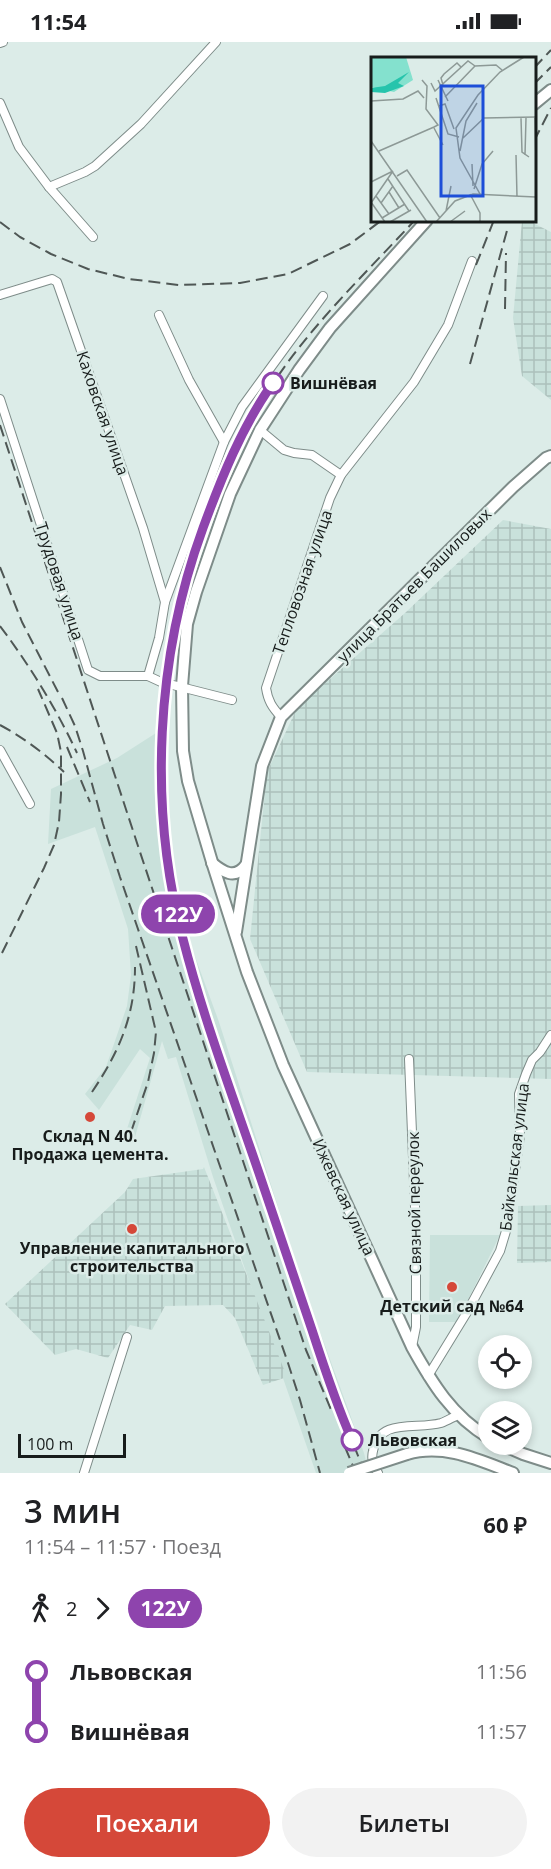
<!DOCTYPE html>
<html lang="ru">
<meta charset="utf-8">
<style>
:root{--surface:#fff;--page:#f2f2f2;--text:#202124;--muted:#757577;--accent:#d54839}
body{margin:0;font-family:"Open Sans",sans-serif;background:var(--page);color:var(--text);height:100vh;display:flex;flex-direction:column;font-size:22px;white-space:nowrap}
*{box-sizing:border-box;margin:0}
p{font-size:20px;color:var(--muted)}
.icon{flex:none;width:33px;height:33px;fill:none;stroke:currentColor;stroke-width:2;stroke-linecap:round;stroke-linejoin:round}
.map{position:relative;height:1431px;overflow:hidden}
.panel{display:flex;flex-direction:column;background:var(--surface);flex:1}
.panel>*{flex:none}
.badge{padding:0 12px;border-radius:20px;font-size:21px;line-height:39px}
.buttons{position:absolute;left:478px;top:1293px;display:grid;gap:12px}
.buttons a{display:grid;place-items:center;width:54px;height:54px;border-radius:50%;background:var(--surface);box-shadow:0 3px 9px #0003;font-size:30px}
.scale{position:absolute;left:18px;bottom:15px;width:108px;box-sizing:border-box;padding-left:6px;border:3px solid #171c1b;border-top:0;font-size:16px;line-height:21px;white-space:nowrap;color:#171c1b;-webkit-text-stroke:4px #dcece8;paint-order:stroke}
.map>.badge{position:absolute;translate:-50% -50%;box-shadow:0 0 0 3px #fff}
.legs{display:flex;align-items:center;gap:9px;height:66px;padding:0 24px;font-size:20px}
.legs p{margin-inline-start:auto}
.overview{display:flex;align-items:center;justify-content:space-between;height:102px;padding:0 24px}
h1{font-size:33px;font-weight:600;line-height:45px}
.cta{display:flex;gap:12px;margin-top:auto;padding:12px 24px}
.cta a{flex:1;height:69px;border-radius:36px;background:var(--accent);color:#fff;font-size:24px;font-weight:600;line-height:69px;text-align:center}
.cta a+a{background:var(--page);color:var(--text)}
ul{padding:0 24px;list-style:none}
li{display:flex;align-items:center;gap:21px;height:60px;font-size:22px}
li i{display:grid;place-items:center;width:9px;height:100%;margin:0 8px;background:currentColor}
li i::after{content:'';width:15px;height:15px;margin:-8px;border:4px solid;border-radius:50%;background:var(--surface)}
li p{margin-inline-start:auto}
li:first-child i{background:linear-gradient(#0000 50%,currentColor 0)}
li:last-child i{background:linear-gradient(currentColor 50%,#0000 0)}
.status{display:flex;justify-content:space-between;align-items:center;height:42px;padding:0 30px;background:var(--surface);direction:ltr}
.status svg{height:16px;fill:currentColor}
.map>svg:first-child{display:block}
</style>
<div class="status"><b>11:54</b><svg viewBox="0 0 49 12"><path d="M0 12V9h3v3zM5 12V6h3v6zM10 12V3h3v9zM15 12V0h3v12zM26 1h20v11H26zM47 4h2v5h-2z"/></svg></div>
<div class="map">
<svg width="551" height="1431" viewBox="0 0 551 1431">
<defs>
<pattern id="industrial-grid" width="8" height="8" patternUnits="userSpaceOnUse" patternTransform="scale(1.5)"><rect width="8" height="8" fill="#c9e1db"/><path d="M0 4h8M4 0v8" fill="none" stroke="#acc0bb"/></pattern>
</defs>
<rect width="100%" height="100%" fill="#dcece8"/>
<g fill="#c9e1db">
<path d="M167,684L166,708L172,827L193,909L219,980L303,1243L364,1411L369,1431H316L213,1135L176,1015L168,1017L162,999L135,1095L125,1093L150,1016L140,1007L99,1068L85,1052L106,1025L127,964L131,933L128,887L95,785L48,802L51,747L117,716Z"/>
<path d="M430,1193H500L457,1280H429Z"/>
</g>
<g fill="url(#industrial-grid)">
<path d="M522,179H529L551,190V358L522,334L513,276Z"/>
<path d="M503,478L551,487V1037L307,1030L250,897L267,730L297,666L405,571Z"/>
<path d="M204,1125L287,1335L263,1343L235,1276L223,1263L165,1264L152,1288L130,1283L108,1316L76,1307L55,1313L5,1262L125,1150L133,1137L203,1127Z"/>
<path d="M551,1163V1220L517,1221L518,1164Z"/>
</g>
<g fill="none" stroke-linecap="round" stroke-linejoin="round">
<g stroke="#7e8c89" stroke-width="10">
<g id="street">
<path d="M0,1L3,0"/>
<path d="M0,61L19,105L49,145L93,195"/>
<path d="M49,145L85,130L95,124L141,82L216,0"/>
<path d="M0,253L52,237L57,240L143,486L165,560"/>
<path d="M159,273L189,338L224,400"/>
<path d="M0,357L88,628L100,634H148L161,640L232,658"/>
<path d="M260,388L284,408L294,411L312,413L341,433"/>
<path d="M148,634L159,596L165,560L224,400L242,365L323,254"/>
<path d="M281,675C272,665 268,659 266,646L330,456L341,433L414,340L448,283L472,219"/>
<path d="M0,708L30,762"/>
<path d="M409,1017L416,1189V1285L412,1305"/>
<path d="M428,1334L466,1272L500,1209L506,1189L520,1094L519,1052L526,1032L532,1018L540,1010L551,993"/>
<path d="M84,1431L127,1295"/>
<path d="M378,1431C373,1424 371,1417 373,1409C379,1375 417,1388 441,1381C447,1379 453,1375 458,1373"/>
</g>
</g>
<g stroke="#7e8c89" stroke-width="14">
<g id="secondary">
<path d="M534,62L551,48"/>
<path d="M427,178L330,286L299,328L260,388L230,452L196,550L187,582L182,644L183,709L188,739L212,820L247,930L283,1023L412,1305C432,1341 452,1374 489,1396"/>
<path d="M212,821C223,830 235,838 246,823"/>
<path d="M236,890L262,724L281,675L513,445L546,416L551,414"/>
<path d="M500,1402L523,1412L551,1421"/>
<path d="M407,1412C444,1401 479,1418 513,1431"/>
</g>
</g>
<use href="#street" stroke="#fff" stroke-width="8"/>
<use href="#secondary" stroke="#fff" stroke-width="10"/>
<g stroke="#4f5755" stroke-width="2" stroke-dasharray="12 6" stroke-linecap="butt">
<path d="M534,26L551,8"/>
<path d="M534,42L551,25"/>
<path d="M534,99L551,66"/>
<path d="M0,180L20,195L51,212L88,227L129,237L179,243L240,241L288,232L350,202L382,178"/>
<path d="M476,223L494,178"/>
<path d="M505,267L506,211"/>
<path d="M470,322L508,185"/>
<path d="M0,383L138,804L306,1308L332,1370"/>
<path d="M0,525L22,580L59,652"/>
<path d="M0,584C30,624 56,666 77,711"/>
<path d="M62,656L75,684L83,709L103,782L120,835L288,1321L300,1358L320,1431"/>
<path d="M0,683C24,696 44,711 64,730"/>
<path d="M67,705L90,760"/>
<path d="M2,911L44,826L54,803L59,780L61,752V710L57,691L38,647"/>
<path d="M92,1050C119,1010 135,974 135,925"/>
<path d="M131,1090L148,1040L154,1011L156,990L136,904"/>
<path d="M345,1405L356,1431"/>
<path d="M365,1431L342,1374L326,1329L197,946C182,894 169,842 164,787C150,642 190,469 270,346C310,284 365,232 415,178"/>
</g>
<g stroke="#7e8c89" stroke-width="14" stroke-linecap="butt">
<path id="secondary-bridge" d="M349,1431L407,1412"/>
</g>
<use href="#secondary-bridge" stroke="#fff" stroke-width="10"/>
</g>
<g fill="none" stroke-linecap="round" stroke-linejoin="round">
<g stroke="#fff" stroke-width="14">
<path id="line-1" d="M273,341C242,384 221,437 203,486C156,614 148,765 183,897C204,979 235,1060 262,1140C279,1189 295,1239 312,1288C324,1325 336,1362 352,1398"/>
</g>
<use href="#line-1" stroke="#8e44ad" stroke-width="9"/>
</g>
<g fill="#fff" stroke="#8e44ad" stroke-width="3">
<circle cx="273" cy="341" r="10"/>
<circle cx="352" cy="1398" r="10"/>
</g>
<g fill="#d54839" stroke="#dcece8" stroke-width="2">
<circle cx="90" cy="1075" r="6"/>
<circle cx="132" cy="1187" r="6"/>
<circle cx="452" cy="1245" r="6"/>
</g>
<g text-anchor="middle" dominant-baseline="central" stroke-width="5" stroke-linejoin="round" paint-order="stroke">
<g font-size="16" font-weight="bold" fill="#171c1b" stroke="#dcece8" text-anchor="start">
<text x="290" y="341">Вишнёвая</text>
<text x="368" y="1398">Львовская</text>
</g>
<g font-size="16" fill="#171c1b" stroke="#dcece8">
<text transform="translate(103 371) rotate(71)">Каховская улица</text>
<text transform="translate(60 539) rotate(72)">Трудовая улица</text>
<text transform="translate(302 540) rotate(-71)">Тепловозная улица</text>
<text transform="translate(414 543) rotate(-45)">улица Братьев Башиловых</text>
<text transform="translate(514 1115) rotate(-83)">Байкальская улица</text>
<text transform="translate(344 1155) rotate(65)">Ижевская улица</text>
<text transform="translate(414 1161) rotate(-91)">Связной переулок</text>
</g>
<g font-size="16" font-weight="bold" fill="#171c1b" stroke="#dcece8">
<text x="90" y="1094">Склад N 40.<tspan x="90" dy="18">Продажа цемента.</tspan></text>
<text x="132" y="1206">Управление капитального<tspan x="132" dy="18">строительства</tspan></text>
<text x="452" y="1264">Детский сад №64</text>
</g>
</g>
<g transform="translate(371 15)">
<rect width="165" height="165" fill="#dcece8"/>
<path d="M0,0H35L42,23L23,35L0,30Z" fill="#84e1ce"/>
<path d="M38,15L27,26L33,29L14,36L0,35V31L14,29Z" fill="#26c4ac"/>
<path fill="none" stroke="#8d9996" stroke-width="1.5" d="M51,23L56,29L55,52L67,68L63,70M67,23L77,44M60,26L64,34L97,4L104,9M72,28L70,21L73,17L86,6L90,10M74,40L104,9L125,8L131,13M65,41L77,77L88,80M0,44L32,42L47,34L53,41M68,49L74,47L83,72M164,60L165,107M150,61L151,95L158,100M63,71L72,88M92,81L113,61L165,60M0,84L56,165M8,94L63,70M89,94L95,64L106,46M145,98L146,140M154,98L155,61M101,107L102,129M26,119L36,113L69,161M17,122L38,154M0,125L22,114M103,132L111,107L122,94M18,135L28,151M99,137L109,156V165M109,137L89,101L85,71L107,38L129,15L153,0M5,139L18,157M0,145L14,165M0,146L22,114M10,146L22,129M75,154L80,129M11,161L34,147M19,165L40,153M65,165L84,144L102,137L165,140M79,165L94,154"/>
<path fill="#1d4ed8" fill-opacity="0.15" stroke="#1d4ed8" stroke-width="3" d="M70,29H112V139H70Z"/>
<rect width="165" height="165" fill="none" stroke="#171c1b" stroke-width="3"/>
</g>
</svg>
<div class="buttons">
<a><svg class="icon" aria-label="locate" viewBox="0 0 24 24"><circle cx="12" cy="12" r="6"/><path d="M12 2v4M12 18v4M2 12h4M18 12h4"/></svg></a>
<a><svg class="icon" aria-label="layers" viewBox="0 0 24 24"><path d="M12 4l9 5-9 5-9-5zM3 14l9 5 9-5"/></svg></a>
</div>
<div class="scale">100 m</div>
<b class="badge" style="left:178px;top:872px;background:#8e44ad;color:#fff">122У</b>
</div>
<section class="panel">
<div class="overview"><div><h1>3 мин</h1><p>11:54 – 11:57 · Поезд</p></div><b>60 ₽</b></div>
<div class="legs"><svg class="icon" aria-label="walk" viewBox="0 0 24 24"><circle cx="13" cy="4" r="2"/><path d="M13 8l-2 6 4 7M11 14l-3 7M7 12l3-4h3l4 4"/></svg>2<svg class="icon" aria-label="forward" viewBox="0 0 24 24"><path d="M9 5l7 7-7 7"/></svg><b class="badge" style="background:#8e44ad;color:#fff">122У</b></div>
<ul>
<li><i style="color:#8e44ad"></i><b>Львовская</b><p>11:56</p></li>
<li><i style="color:#8e44ad"></i><b>Вишнёвая</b><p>11:57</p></li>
</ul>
<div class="cta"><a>Поехали</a><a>Билеты</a></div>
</section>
